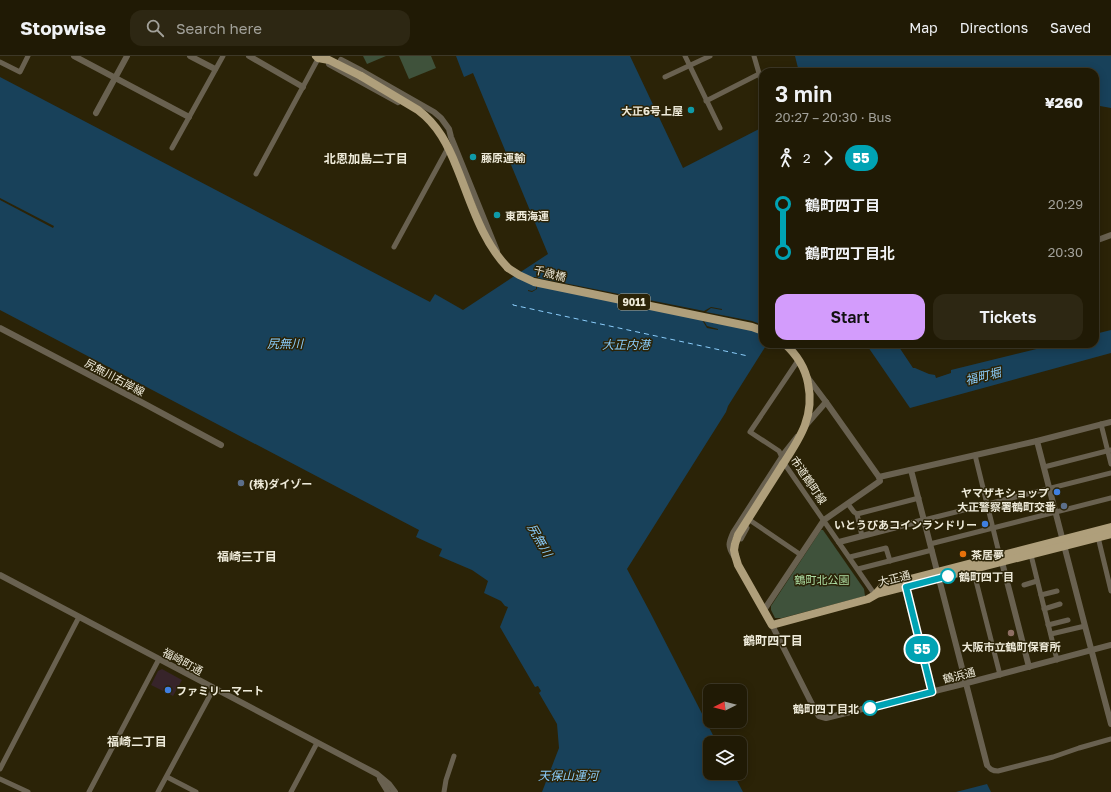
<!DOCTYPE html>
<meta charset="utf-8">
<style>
:root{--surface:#201a05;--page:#2d2713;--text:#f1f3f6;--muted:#a2a19a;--line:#3d3827;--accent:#d39cfc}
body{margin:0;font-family:"Golos Text","Noto Sans JP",sans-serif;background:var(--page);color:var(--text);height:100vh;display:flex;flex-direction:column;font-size:15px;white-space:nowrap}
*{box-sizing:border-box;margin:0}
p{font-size:13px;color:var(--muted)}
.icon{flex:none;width:22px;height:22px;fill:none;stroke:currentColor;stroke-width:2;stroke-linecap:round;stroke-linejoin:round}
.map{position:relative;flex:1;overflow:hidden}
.details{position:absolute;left:759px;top:12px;width:340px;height:280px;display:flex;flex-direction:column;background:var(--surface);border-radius:12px;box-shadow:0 2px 10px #0003,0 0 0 1px var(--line)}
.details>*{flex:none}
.badge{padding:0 8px;border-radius:13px;font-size:14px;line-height:26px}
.needle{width:26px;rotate:264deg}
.tools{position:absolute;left:703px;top:628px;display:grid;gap:8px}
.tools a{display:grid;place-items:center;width:44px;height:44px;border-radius:8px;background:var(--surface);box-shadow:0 2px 10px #0003,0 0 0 1px var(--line);font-size:20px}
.map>.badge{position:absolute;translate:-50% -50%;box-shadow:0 0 0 2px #fff}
.legs{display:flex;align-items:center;gap:6px;height:44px;padding:0 16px;font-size:13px}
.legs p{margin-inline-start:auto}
.summary{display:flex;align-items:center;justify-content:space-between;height:68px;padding:0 16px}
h1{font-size:22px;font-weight:600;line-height:30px}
.cta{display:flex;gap:8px;margin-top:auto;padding:8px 16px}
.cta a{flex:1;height:46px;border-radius:12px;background:var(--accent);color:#111;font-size:16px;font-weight:600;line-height:46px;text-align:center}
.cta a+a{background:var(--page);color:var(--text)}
ul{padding:0 16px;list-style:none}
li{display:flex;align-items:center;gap:14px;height:48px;font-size:15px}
li i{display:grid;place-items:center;width:6px;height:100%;margin:0 5px;background:currentColor}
li i::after{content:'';width:10px;height:10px;margin:-5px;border:3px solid;border-radius:50%;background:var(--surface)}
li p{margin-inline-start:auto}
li:first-child i{background:linear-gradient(#0000 50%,currentColor 0)}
li:last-child i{background:linear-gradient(currentColor 50%,#0000 0)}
header{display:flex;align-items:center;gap:24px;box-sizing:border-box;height:56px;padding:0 20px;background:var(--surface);border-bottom:1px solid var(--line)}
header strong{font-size:19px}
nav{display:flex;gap:22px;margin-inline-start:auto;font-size:14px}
.search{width:280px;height:36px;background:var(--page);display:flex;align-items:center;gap:10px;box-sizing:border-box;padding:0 14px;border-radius:12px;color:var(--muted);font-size:15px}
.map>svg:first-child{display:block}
</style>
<header>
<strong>Stopwise</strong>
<div class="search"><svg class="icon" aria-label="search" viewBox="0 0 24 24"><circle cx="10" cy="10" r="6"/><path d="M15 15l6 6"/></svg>Search here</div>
<nav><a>Map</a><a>Directions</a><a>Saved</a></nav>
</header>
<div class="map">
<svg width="1111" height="736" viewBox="0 0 1111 736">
<rect width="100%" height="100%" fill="#2b2307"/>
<path fill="#37242a" d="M162,613L182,624L173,640L151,629L158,615Z"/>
<g fill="#3f523b">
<path d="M363,0H386L367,8Z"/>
<path d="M399,0H431L436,12L409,23Z"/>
<path d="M821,474H823L864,533L865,540L782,562H775L771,554V550Z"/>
</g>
<g fill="#18415a">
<path d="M456,0H630L683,112L763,71V288H767L728,350L726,356L627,513C658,570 687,629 717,687H710V717H733L743,736H542L559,692L557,668L539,637L541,635L538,630L535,631L500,571L508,551L505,550L501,545L484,537L488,525L472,514L439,500L442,493L416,481L419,474L0,254V21L430,246L435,238L463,254L548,198L473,17L464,21Z"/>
<path d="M795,0H1111V52L1100,50L1095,53V16H799Z"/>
<path d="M1111,274V297L910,352L866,288H897L913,312H915L929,318L935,319L936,322L951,317V314L1057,288H1095V278Z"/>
<path d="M987,728L991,736H956Z"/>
</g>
<g fill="#2b2307">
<path d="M0,142L54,170L53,172L0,144Z"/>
<path d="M537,216L538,222L554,225L704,255L711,251L722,253V254L711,252L706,256L752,265L763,269V279L751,274L704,265L707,270L718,273V274L707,272L702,264L537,230V233L532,236L528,235V234L532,235L536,233V230L531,221H537L536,217Z"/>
</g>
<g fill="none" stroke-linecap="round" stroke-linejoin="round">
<path stroke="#8bcdfb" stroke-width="1" stroke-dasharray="5 4" stroke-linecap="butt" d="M513,248V249L748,300"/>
<g stroke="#696150" stroke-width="5">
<path d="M685,0L720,72"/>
<path d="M754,0L763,31"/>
<path d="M0,6L20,16L28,0"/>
<path d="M665,21L710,0"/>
<path d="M706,45L759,18"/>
<path d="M172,92L223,0"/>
<path d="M256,118L319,1"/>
<path d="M394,191L449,90"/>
<path d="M934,288H936"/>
<path d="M797,306L750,376L779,395L786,410L875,539"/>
<path d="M1101,368L1111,408"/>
<path d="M975,399L1000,501"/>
<path d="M1044,411L1111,394"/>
<path d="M848,448L854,456L857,458L862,480"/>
<path d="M857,458L919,442"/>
<path d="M924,464L1111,417"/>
<path d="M751,465L801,499"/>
<path d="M1098,481L1111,535"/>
<path d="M741,483L747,472"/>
<path d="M930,488L1111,442"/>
<path d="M1031,499L1057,604"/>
<path d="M734,501C727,490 728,487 733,476L782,400"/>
<path d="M850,501L886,492L890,505"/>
<path d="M858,513L932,494"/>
<path d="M973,513L1000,619"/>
<path d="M1024,529L1037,525"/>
<path d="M906,531L933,636"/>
<path d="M1041,539L1057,535"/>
<path d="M1044,553L1060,548"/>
<path d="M1048,569L1068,564"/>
<path d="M1051,578L1085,570"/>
<path d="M987,709C990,713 992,715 998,715L1053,701L1079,692L1111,683"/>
<path d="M0,713L79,561"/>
<path d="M167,721L196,736"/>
<path d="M0,723L28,736"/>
<path d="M89,736L159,603"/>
<path d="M158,736L214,632"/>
<path d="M291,736L317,687"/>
<path d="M444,736L446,724L454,700"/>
</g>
<g stroke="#696150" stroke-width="6">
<path d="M74,0L189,61"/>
<path d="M190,0L215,13"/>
<path d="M249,0L303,31"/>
<path d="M341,4L362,15L434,56L441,62L449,73L451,81L497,195"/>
<path d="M329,8L398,46"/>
<path d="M96,57L127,0"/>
<path d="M1095,185L1111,179"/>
<path d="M0,272L143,347L221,389"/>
<path d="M808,322L826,346L879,421L1037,385L1111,366"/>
<path d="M806,369L826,346"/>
<path d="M1037,385L1085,570L1111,668"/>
<path d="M782,400L797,381"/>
<path d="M911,414L987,709"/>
<path d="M839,486L924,464"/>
<path d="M1002,506L1029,611"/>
<path d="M0,519L377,718L389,728L395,736"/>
<path d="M764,554L824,464L880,425L879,421"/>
<path d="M772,569L815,654L819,660L826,662L967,627L1111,589"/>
<path d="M380,723L388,736"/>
</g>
<g stroke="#af9f7b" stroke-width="8">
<path d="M316,0L318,2L329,4L361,20"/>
<path d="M508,212L519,219L534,226L752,271L763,275"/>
<path d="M783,408L738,479L735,488L734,494L735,499L738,509L772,569L868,543L875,539L883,530L1111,471"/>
<path d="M876,538L1111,478"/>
</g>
<g stroke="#af9f7b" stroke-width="8">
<path d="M361,20L418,54C438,69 448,89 457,112C471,146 481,184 508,212"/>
<path d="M783,408C800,382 815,360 808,327C805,311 797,299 785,288"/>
</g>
</g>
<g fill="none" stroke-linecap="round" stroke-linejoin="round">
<g stroke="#fff" stroke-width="9">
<path id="line-1" d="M870,652L932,636L906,531L948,520"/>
</g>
<use href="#line-1" stroke="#00a3b4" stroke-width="6"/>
</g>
<g fill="#0f9aa8" stroke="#2b2307" stroke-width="1.5">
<circle cx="691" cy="54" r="4"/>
<circle cx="473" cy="101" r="4"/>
<circle cx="497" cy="159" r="4"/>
</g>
<g fill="#5c6f8a" stroke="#2b2307" stroke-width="1.5">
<circle cx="241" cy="427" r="4"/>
<circle cx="1064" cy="450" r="4"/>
</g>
<g fill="#3f7fe0" stroke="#2b2307" stroke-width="1.5">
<circle cx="1057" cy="436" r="4"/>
<circle cx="985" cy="468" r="4"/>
<circle cx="168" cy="634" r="4"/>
</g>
<circle fill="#e8710a" stroke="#2b2307" stroke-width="1.5" cx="963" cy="498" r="4"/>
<g fill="#fff" stroke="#00a3b4" stroke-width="2">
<circle cx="948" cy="520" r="7"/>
<circle cx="870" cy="652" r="7"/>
</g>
<circle fill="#8d6e63" stroke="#2b2307" stroke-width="1.5" cx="1011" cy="577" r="4"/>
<g text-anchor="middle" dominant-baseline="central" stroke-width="3" stroke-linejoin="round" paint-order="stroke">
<rect fill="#2b2307" stroke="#b4ae9a" stroke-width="1" x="618" y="238" width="32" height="16" rx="3"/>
<g font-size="10" font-weight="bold" fill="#eeead9">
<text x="634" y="246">9011</text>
</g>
<g font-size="11" font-weight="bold" fill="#eeead9" stroke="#2b2307" text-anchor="start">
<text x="683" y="54" text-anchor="end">大正6号上屋</text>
<text x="481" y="101">藤原運輸</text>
<text x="505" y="159">東西海運</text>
<text x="249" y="427">(株)ダイゾー</text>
<text x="1049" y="436" text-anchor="end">ヤマザキショップ</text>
<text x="1056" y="450" text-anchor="end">大正警察署鶴町交番</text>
<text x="977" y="468" text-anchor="end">いとうぴあコインランドリー</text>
<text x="971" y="498">茶居夢</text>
<text x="1011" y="590" text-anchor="middle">大阪市立鶴町保育所</text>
<text x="176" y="634">ファミリーマート</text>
</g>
<g font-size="11" fill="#eeead9" stroke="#2b2307">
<text transform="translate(550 217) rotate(14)">千歳橋</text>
<text transform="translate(115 321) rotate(28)">尻無川右岸線</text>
<text transform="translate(809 424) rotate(56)">市道鶴町線</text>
<text transform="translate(894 522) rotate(-14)">大正通</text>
<text transform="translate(183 605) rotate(28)">福崎町通</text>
<text transform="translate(959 619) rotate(-14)">鶴浜通</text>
</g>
<g font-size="11" font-weight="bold" fill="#eeead9" stroke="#2b2307" text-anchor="start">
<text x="959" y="520">鶴町四丁目</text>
<text x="859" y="652" text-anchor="end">鶴町四丁目北</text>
</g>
<g font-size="11" fill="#aedea4" stroke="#2b2307">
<text x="822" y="523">鶴町北公園</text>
</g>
<g font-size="12" font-weight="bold" fill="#eeead9" stroke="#2b2307">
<text x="366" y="102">北恩加島二丁目</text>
<text x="247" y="500">福崎三丁目</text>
<text x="773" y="584">鶴町四丁目</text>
<text x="137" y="685">福崎二丁目</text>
</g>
<g font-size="12" font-style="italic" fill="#8bcdfb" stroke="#2b2307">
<text x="285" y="287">尻無川</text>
<text x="626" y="288">大正内港</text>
<text transform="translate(983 320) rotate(-14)">福町堀</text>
<text transform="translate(540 484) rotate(60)">尻無川</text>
<text x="568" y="719">天保山運河</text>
</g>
</g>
</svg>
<div class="tools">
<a><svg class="needle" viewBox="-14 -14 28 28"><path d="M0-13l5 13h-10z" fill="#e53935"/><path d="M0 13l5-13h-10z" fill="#a2a19a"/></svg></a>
<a><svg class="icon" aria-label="layers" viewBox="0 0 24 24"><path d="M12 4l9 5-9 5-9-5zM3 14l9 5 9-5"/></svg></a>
</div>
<b class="badge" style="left:922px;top:593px;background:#00a3b4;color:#fff">55</b>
<section class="details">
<div class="summary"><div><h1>3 min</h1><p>20:27 – 20:30 · Bus</p></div><b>¥260</b></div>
<div class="legs"><svg class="icon" aria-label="walk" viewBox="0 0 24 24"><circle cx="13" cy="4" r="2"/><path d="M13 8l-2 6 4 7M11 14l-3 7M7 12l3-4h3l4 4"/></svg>2<svg class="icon" aria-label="forward" viewBox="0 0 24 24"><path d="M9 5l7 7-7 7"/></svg><b class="badge" style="background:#00a3b4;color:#fff">55</b></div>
<ul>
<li><i style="color:#00a3b4"></i><b>鶴町四丁目</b><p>20:29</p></li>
<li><i style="color:#00a3b4"></i><b>鶴町四丁目北</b><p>20:30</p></li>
</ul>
<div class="cta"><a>Start</a><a>Tickets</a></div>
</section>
</div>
